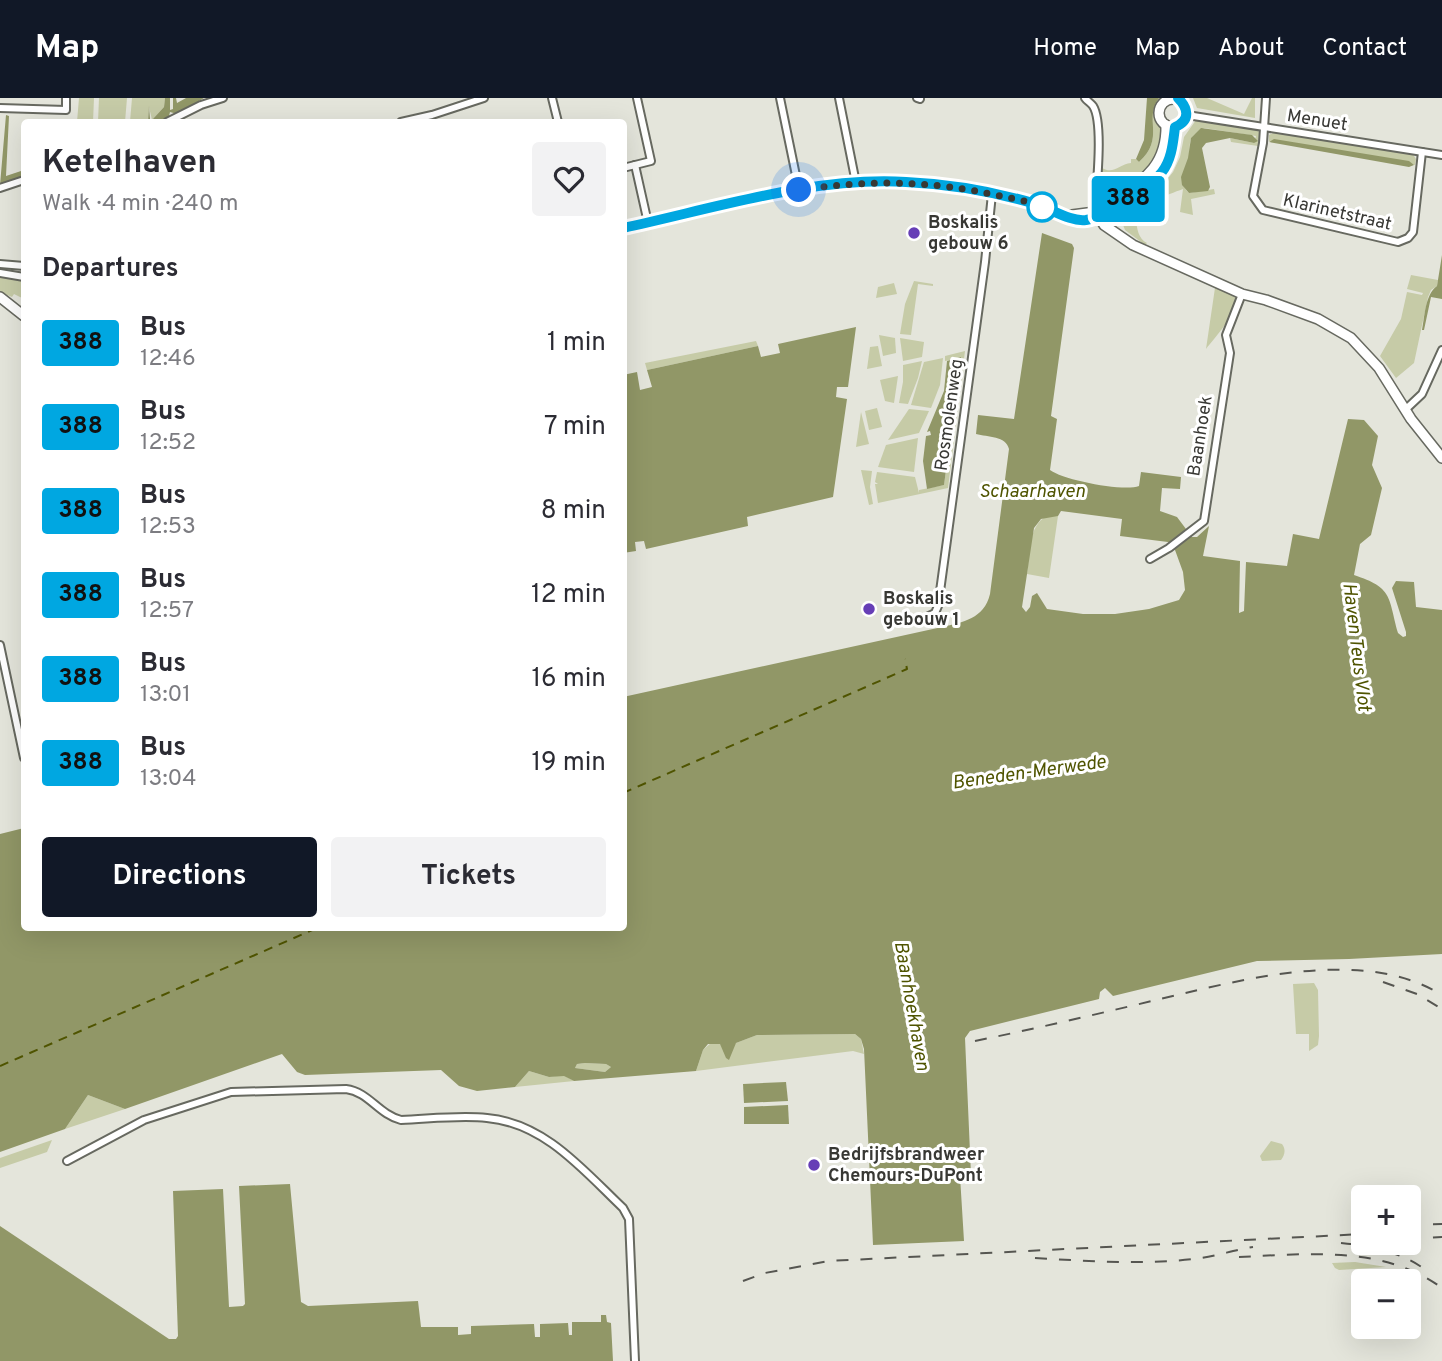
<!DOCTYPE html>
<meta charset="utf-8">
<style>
:root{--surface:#fff;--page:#f2f2f3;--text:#2b2b33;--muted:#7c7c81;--accent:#111827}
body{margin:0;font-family:Overpass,sans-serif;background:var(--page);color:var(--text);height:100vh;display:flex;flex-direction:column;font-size:26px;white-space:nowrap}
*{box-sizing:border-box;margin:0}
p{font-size:23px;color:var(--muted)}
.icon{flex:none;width:38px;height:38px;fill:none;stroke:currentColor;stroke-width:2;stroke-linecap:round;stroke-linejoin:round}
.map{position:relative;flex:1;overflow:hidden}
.sheet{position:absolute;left:21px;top:21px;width:606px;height:812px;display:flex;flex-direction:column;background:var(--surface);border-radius:7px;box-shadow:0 7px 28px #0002}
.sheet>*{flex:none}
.badge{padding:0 14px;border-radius:5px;font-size:24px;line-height:46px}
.tools{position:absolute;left:1351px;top:1087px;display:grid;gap:14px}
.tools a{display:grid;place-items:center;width:70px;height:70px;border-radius:7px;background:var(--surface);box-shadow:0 7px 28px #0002;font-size:35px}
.you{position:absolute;width:35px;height:35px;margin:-18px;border:5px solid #fff;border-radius:50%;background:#1a73e8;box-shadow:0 0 0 10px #1a73e833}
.map>.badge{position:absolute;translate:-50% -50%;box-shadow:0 0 0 4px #fff}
h2{padding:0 21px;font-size:26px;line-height:63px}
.round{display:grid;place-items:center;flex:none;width:74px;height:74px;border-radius:7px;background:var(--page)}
.head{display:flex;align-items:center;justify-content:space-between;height:119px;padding:0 21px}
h1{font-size:33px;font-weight:700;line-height:52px}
.cta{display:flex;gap:14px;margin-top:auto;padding:14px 21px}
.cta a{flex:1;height:80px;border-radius:7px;background:var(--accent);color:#fff;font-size:28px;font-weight:700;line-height:80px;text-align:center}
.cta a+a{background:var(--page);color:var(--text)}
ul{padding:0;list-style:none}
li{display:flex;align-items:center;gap:21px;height:84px;padding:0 21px}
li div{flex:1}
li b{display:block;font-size:26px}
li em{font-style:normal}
li .badge{min-width:77px;font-weight:700;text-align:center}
header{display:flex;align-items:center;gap:42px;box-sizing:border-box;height:98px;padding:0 35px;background:var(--accent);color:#fff}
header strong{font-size:33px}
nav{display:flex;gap:38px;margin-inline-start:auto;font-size:24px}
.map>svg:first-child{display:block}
</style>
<header>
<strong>Map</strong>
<nav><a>Home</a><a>Map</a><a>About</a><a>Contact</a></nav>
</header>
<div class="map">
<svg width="1442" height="1263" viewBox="0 0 1442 1263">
<rect width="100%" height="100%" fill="#e4e5db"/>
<g fill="#c6cba7">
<path d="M79,0H94L93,24H77Z"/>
<path d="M99,0H127L125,24H98Z"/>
<path d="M132,0H165L164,9L152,22L149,9L148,24H130Z"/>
<path d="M1159,0H1166L1160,7L1157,13C1158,20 1162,23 1163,29C1170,61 1135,83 1114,100L1102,90V70C1114,77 1119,66 1131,65V61H1136L1139,64C1166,40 1143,21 1159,0Z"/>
<path d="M1193,0H1207L1244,16L1252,0H1255V20L1197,10Z"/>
<path d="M1196,22L1256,31L1260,35L1258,48L1231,44L1230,40L1254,45L1256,38L1204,30C1200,33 1193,37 1191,41C1189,46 1190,53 1189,59C1185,73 1176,83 1189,95L1214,91L1215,96L1191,101L1193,117L1180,114L1183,91C1167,97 1142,105 1136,122C1137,130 1138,141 1147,145L1145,147L1125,132L1120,119L1165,84L1173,74L1180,59L1184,39Z"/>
<path d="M1275,34L1412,55L1416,61L1415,67L1269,43V37Z"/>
<path d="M1411,177L1438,182L1437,188L1431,192L1428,199L1414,265L1396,280L1380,258L1401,221L1407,194L1422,197L1423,195L1407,191Z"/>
<path d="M0,179L24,183V201L14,196L12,199L0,194Z"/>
<path d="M914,183L933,186V188L918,186L911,237L900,236L905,206Z"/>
<path d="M1216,183C1222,186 1232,190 1234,196C1241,213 1215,239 1206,251Z"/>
<path d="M894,185L897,196L876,200L878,189Z"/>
<path d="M879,237L895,240L896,255L883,258Z"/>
<path d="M900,240L924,244L922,259L903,263Z"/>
<path d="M756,243L758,248L647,272L645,265Z"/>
<path d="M878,248L882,268L867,271L870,249Z"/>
<path d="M965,253L948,390L878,405L875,386H878L875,384L877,374L915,379L919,395V392L944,387L961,260L945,263V258Z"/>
<path d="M968,256L969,258L950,389Z"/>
<path d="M943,260L940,287L931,310L911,307L924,264Z"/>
<path d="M922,263L918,280L908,306L899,305L903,284V267Z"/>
<path d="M898,278L894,305L885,303L880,282Z"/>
<path d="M877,310L882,329L869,332L865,313Z"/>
<path d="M909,311L929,313L919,335L888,342Z"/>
<path d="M861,314L869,346L856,349Z"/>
<path d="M918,340L914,374L878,369L886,347Z"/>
<path d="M861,372L872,373L870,389L873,406L869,407Z"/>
<path d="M1047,418H1058L1049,480L1027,476C1030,457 1028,427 1047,418Z"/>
<path d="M1314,885L1318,892L1319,938L1318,947L1309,953V936H1296L1293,886Z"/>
<path d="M855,936L861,941L864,956L853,953L696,973L703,952L712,944L720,945L724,953L736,945L757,937Z"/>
<path d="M585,965L606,966L611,969L605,974L575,970L577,966Z"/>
<path d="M529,973L549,979L563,977L574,983L515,989Z"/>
<path d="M88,997L125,1011L65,1031Z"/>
<path d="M52,1042L47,1054L0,1070V1060Z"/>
<path d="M1271,1043L1282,1046C1286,1051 1285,1057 1281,1062L1262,1063L1260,1058Z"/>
<path d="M1355,1164L1386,1169L1339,1172L1335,1170L1332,1165Z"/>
</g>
<g fill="#919767" fill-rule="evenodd">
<path d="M165,0H170V12L173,11V0H176L177,5L186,0H204L177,16L170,14L169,18L163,24H148L149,8L150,21L152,22L164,9Z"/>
<path d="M1147,0H1159C1143,21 1166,40 1139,64L1136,61L1144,42Z"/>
<path d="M6,17L9,18L6,78L24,72V79L0,87Z"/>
<path d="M1201,30L1252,37L1258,43L1254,45L1230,40L1206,45L1202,50L1210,89L1208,93L1189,95L1182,87L1181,79L1188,60L1191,40Z"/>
<path d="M1274,41L1409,63L1414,67L1409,69L1269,44Z"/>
<path d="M1042,135L1072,146L1074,150L1051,318L1057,321L1050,372C1063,382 1124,394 1139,388L1141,374L1181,379L1180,391L1162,390L1160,413L1177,419L1192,439H1197L1209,428L1203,458L1240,463L1239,515L1244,513L1246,464L1287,468L1293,436L1319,441L1348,321L1364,322L1378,338L1372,367L1382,390L1371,437L1360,446L1354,477C1393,490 1388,498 1398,535L1403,539L1406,538V534L1392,490L1396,483L1414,484L1416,509L1442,512V856L1349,861L1257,863L1113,898L1105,890L1100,894L1099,901L970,933L965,940L971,1077L960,1078L964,1143L873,1147L864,951L861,941L855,936L757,937L736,945L729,962L726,960L720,946H708L703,952L696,973L574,983L564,978L549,979L529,973L515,989L477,993L459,988L441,972L305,977L297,974L282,956L125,1011L88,997L65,1031L0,1054V736L24,730V830H623V599L942,529C963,524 984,521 990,496L1009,351C1006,338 988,339 976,336L978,317L1014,321ZM1061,413L1122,421L1120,438L1168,444L1175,452L1183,474L1185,492L1179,502L1149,511L1115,516H1083L1047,511L1037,495L1032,498L1030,509L1026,514L1022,509L1034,430L1041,421L1058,418ZM585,965L606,966L611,969L605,974L575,970L577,966Z"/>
<path d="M1442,157V201L1431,199L1424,232H1422C1425,217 1425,197 1437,188Z"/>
<path d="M856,229L848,289H837L836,299L847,301L833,399L747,419L748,428L646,451L644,443L635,444L636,453L623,455V277L637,274L640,292L652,289L647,272L758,248L761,259L780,255L778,246Z"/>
<path d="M961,259L944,387L927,391L923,363L926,338L931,337L930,333L927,334L944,293L947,263Z"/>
<path d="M786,984L788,1003L744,1005L743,986Z"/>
<path d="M788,1007L789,1026H744V1009Z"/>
<path d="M290,1086L301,1204L308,1208L418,1203L421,1229H458V1237L471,1236V1228L534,1226L535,1239H540V1226L568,1225L569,1237H572V1224H601V1217H606L607,1224L611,1225L613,1263H0V1128L169,1241H176L178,1238L173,1093L223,1091L229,1209L243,1208L245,1206L239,1088Z"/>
</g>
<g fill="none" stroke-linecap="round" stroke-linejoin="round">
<g stroke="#4f5400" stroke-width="2" stroke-dasharray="9 7" stroke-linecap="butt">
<path d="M623,695L907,571L905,561"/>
<path d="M0,968L317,830"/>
</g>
<g stroke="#676960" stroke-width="10">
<g id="street">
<path d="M552,0L558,24"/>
<path d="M780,0L799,92"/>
<path d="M839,0L856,85"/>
<path d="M917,0L920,1"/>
<path d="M1085,0C1087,3 1091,5 1093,8C1104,25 1096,92 1095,114"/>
<path d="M1266,0L1263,45L1253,98L1263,112L1398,144L1408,140L1413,134L1422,54"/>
<path d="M0,10L66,12V0"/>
<path d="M1187,17L1442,57"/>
<path d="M167,24L201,7L223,0"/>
<path d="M401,24L432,17L484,0"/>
<path d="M635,67L648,125"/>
<path d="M623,70L651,63L637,0"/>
<path d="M0,90L24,82"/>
<path d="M0,166L24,168"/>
<path d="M0,175L24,179"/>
<path d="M1405,312L1422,296L1442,252"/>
<path d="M1150,461L1169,450L1204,423L1230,255L1226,237L1242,196"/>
<path d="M925,520L935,515L938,508L985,164L992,96"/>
<path d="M0,547L24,660"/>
<path d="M67,1063L144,1022L231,994L346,991C369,994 378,1016 401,1022C429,1021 459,1017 487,1020C545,1025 584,1073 623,1110L629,1121L635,1263"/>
</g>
</g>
<g stroke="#676960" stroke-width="12">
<g id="secondary">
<circle cx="1173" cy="15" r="14"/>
<path d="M1096,114L1104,127L1133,147L1242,196L1266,202L1318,221L1351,240L1379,270L1411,321L1442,360"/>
<path d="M1072,117L1095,114L1105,109C1137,85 1167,73 1166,27"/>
<path d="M623,130C713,111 813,79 905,84C949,86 995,95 1036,107C1052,111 1070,124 1086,122C1109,118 1148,93 1162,74C1172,61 1173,44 1175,29"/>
<path d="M0,199L24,218"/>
</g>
</g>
<use href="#street" stroke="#fff" stroke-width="6"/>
<use href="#secondary" stroke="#fff" stroke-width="9"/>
<g stroke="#565651" stroke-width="2" stroke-dasharray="12 12" stroke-linecap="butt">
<path d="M1383,884L1417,896L1442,911"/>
<path d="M975,943C1034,931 1093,917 1152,903C1237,883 1362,847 1442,897"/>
<path d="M1409,1127L1442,1126"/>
<path d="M1409,1141L1442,1139"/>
<path d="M1341,1145C1371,1148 1398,1153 1423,1170"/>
<path d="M1239,1159C1307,1156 1384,1147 1442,1190"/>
<path d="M1035,1160C1088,1163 1141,1167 1194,1161C1214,1159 1233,1152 1253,1149"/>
<path d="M743,1183L765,1175L829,1163L1363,1136"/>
</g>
</g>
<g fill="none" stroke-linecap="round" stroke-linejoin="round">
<g stroke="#fff" stroke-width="16">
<path id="line" d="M623,130C712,111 815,78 906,84C949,86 995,94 1036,106C1052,111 1070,124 1086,122C1109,118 1148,92 1162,74C1172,61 1173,44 1175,29C1192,22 1187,9 1178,0"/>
</g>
<use href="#line" stroke="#00a7e1" stroke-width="10"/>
<path stroke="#383834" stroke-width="7" stroke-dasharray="0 12.6" d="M799,92C868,82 931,82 1000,98C1014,101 1029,103 1042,109"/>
</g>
<circle fill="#fff" stroke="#00a7e1" stroke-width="3.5" cx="1042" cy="109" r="14"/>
<g fill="#663eb6" stroke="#fff" stroke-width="2.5">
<circle cx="914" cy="135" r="7"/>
<circle cx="869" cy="511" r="7"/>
<circle cx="814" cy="1067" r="7"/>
</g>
<g text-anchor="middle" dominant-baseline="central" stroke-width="6" stroke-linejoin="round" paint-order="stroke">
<g font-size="18" fill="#383834" stroke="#fff">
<text transform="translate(1317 23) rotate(9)">Menuet</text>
<text transform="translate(1337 115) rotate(13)">Klarinetstraat</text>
<text transform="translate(950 317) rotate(-82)">Rosmolenweg</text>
<text transform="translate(1201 338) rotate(-81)">Baanhoek</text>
</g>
<g font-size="18" font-weight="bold" fill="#383834" stroke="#fff" text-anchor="start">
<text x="928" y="125">Boskalis<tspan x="928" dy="21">gebouw 6</tspan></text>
<text x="883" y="501">Boskalis<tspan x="883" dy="21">gebouw 1</tspan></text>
<text x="828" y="1057">Bedrijfsbrandweer<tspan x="828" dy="21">Chemours-DuPont</tspan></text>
</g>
<g font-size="19" font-style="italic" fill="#4f5400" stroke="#fff">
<text x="1032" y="394">Schaarhaven</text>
<text transform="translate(1356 549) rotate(83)">Haven Teus Vlot</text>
<text transform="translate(1029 675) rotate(-8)">Beneden-Merwede</text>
<text transform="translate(911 908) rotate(80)">Baanhoekhaven</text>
</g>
</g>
</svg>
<div class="tools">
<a>+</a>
<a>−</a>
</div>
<div class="you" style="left:799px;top:92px"></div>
<b class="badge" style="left:1128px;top:101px;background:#00a7e1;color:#111">388</b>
<section class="sheet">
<div class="head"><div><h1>Ketelhaven</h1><p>Walk · 4 min · 240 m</p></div><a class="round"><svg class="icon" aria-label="heart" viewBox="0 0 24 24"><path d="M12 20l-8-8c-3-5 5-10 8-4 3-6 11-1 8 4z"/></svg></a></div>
<h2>Departures</h2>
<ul>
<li><span class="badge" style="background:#00a7e1;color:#111">388</span><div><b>Bus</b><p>12:46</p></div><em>1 min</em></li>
<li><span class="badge" style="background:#00a7e1;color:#111">388</span><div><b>Bus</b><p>12:52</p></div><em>7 min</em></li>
<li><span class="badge" style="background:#00a7e1;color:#111">388</span><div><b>Bus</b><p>12:53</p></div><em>8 min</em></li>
<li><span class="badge" style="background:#00a7e1;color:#111">388</span><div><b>Bus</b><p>12:57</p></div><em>12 min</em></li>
<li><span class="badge" style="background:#00a7e1;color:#111">388</span><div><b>Bus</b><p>13:01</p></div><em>16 min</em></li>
<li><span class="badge" style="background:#00a7e1;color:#111">388</span><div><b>Bus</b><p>13:04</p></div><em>19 min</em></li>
</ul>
<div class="cta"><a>Directions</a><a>Tickets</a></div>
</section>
</div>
